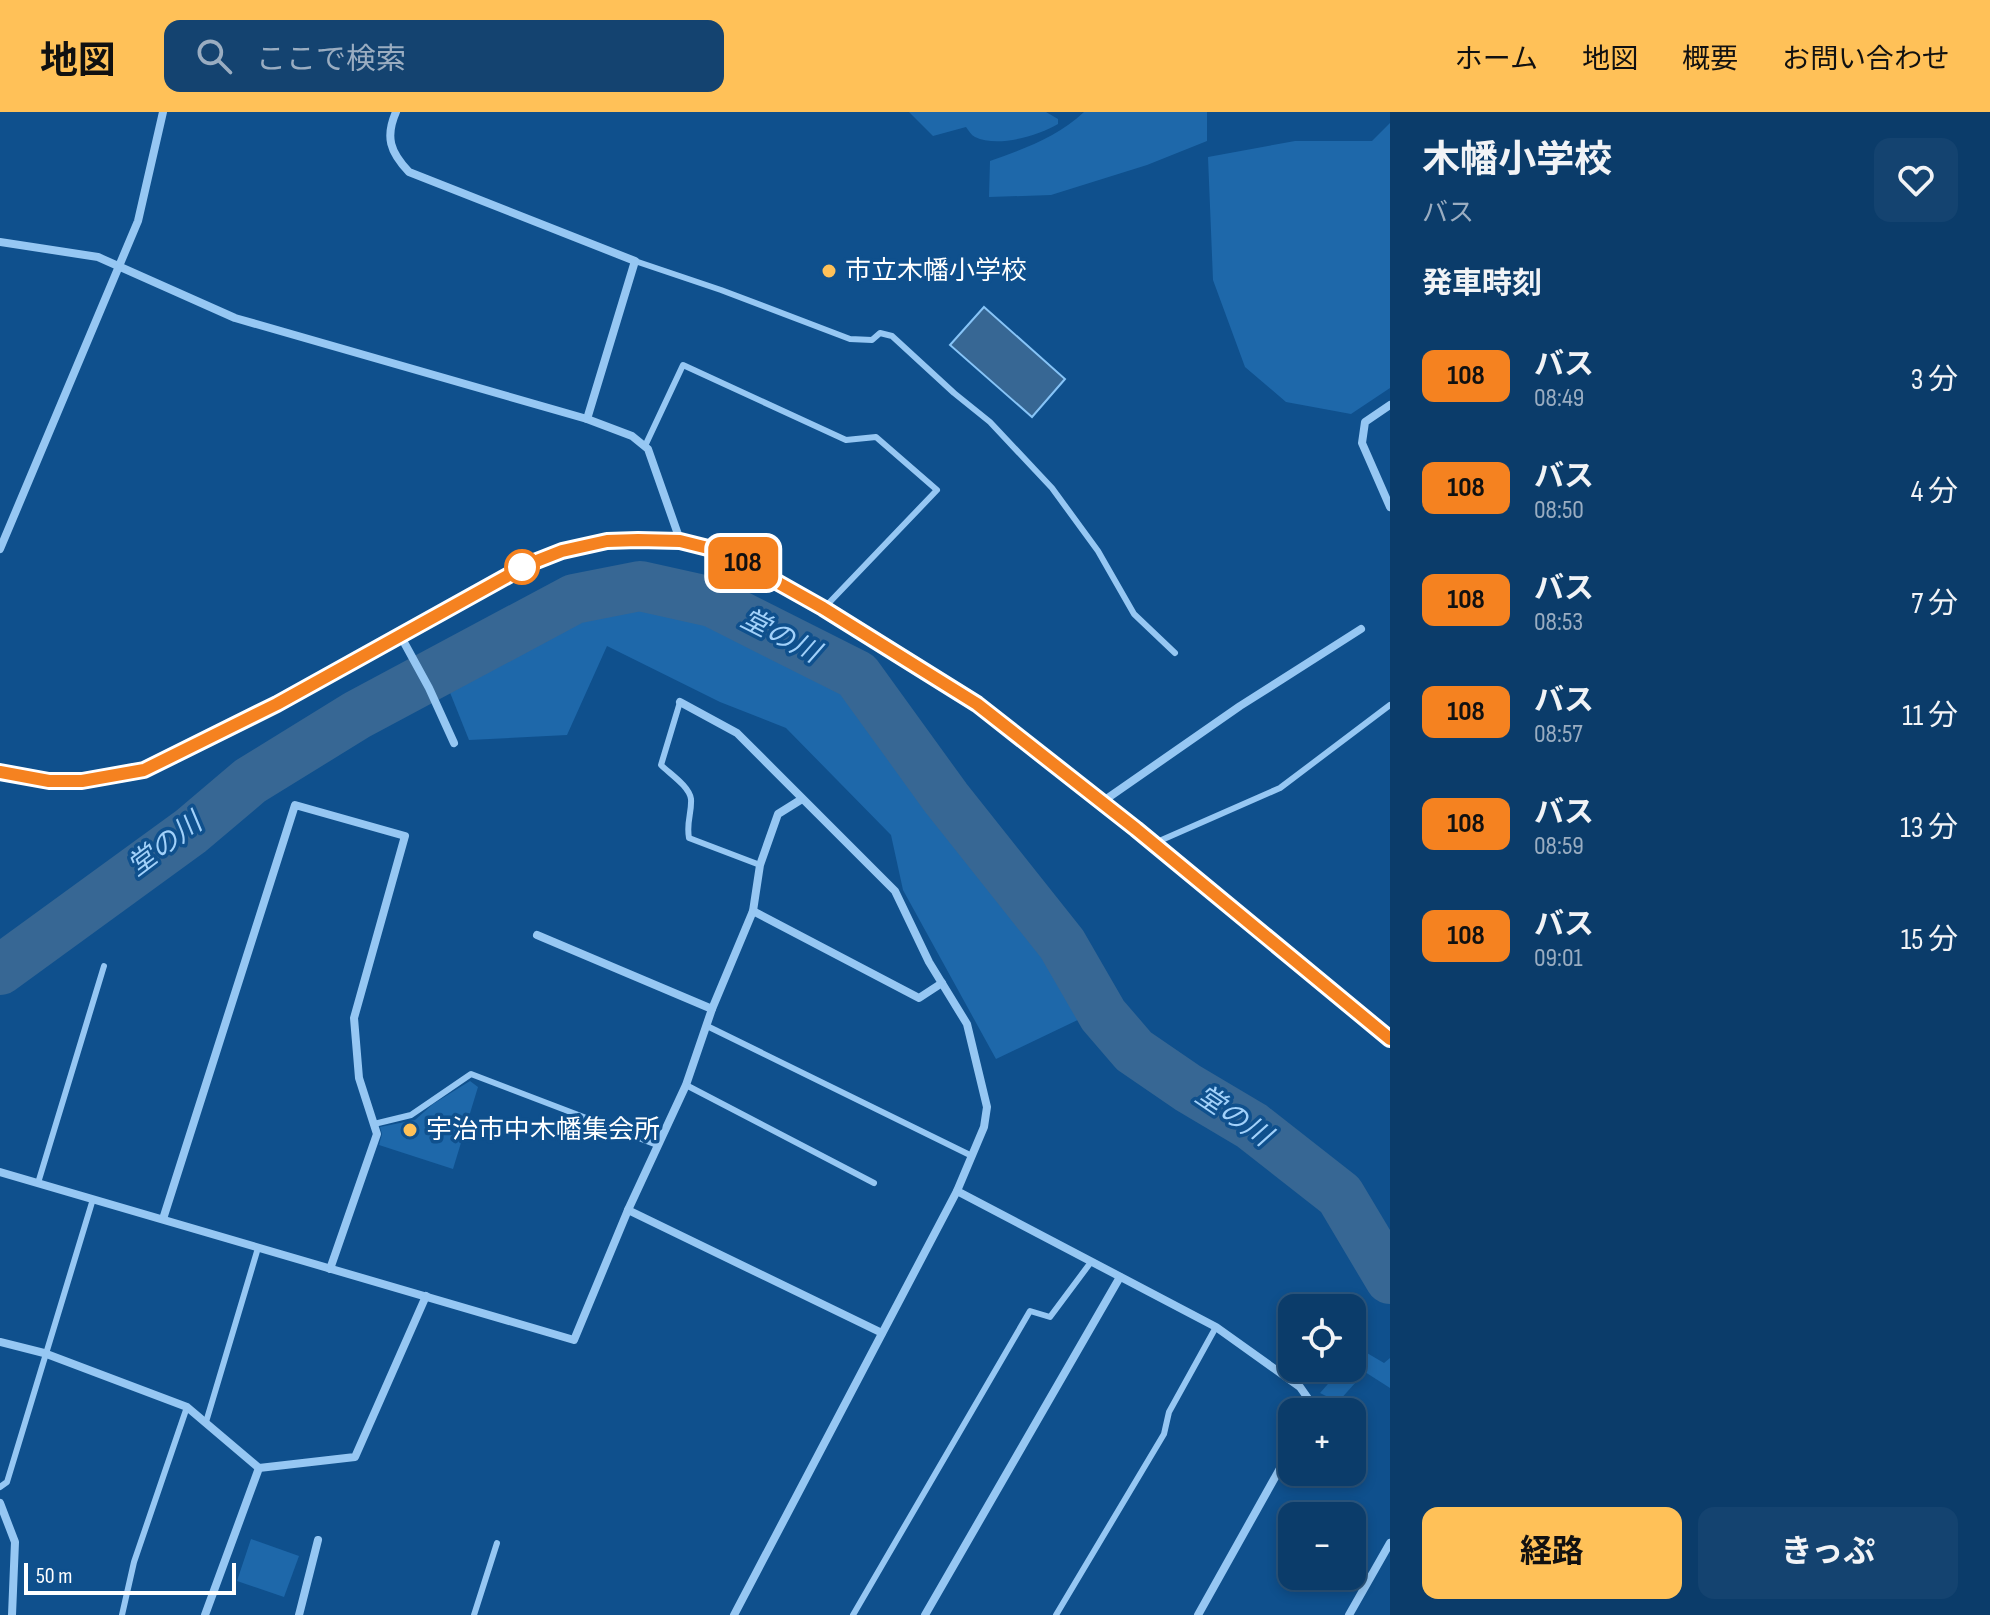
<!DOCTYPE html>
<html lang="ja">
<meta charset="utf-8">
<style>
:root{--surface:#0b3c6a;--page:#144370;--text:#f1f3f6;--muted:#9aadc1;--line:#2b567e;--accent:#ffc158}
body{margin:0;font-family:"Sofia Sans Condensed","Noto Sans JP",sans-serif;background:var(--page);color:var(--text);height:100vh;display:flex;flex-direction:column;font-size:30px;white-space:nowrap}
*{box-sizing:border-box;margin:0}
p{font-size:26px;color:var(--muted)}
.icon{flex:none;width:44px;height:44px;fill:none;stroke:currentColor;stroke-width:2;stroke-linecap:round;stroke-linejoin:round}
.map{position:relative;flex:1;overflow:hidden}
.panel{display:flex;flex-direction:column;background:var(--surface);width:600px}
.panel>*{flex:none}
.badge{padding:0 16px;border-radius:12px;font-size:28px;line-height:52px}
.controls{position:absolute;left:1278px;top:1182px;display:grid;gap:16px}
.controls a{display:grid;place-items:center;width:88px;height:88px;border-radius:16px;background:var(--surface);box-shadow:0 4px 12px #0003,0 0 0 2px var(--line);font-size:40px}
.scale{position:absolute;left:24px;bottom:20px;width:212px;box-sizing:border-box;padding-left:8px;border:4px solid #fff;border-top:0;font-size:22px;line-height:28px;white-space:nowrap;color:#fff;-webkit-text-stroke:6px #0f508d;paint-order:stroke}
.map>.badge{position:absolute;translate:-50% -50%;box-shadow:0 0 0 4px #fff}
h2{padding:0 32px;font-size:30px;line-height:72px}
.round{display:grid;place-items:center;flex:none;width:84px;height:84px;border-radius:16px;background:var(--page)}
.headline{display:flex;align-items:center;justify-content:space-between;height:136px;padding:0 32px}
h1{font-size:38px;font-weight:700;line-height:60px}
.action{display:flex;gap:16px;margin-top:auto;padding:16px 32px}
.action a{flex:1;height:92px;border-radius:16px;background:var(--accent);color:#111;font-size:32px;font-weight:700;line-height:92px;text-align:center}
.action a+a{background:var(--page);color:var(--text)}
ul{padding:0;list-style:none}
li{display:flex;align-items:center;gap:24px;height:112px;padding:0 32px}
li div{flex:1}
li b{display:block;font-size:30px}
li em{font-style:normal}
li .badge{min-width:88px;font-weight:700;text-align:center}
header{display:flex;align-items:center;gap:48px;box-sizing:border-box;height:112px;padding:0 40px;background:var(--accent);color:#111}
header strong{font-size:38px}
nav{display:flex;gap:44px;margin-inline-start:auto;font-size:28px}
.search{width:560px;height:72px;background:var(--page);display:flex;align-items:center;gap:20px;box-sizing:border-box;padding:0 28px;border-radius:16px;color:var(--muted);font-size:30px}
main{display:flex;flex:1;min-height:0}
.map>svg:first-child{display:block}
</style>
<header>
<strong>地図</strong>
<div class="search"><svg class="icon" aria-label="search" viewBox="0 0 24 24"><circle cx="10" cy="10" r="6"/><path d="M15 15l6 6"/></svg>ここで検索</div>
<nav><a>ホーム</a><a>地図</a><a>概要</a><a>お問い合わせ</a></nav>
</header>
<main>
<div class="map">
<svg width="1390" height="1503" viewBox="0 0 1390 1503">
<rect width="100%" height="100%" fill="#0f508d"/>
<g fill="#1e68aa">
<path d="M909,0H1046L1058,7V12C1038,24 997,36 975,25C971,23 969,19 966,15L933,24Z"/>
<path d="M1084,0H1207V29L1147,53L1051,83L989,85L990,49C1024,37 1057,25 1084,0Z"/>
<path d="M1390,11V276L1351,302L1286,290L1245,255L1213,168L1208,45L1295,29H1372Z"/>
<path d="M642,487L708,501L847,576L1050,835L1086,904L996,947L903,778L891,723L786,616L720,590L607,534L567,623L469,628L445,568L582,500Z"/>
<path d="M470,969L478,975L453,1057L379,1033L382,1022L380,1015L415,1008L433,992Z"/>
<path d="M1367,1241L1384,1251L1390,1246V1276L1365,1260L1338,1290L1320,1281L1342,1256H1352V1247L1362,1249Z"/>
<path d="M251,1427L299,1444L284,1485L237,1469Z"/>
</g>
<path fill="#376794" stroke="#87c4f7" stroke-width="2" d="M984,195L1065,267L1032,305L950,233Z"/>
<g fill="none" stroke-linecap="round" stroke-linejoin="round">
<path stroke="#376794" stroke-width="50" d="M0,858L191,719L250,669L357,603L574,487L640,474L712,490L857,563L946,686L1062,832L1103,903L1134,939L1188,976L1252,1014L1340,1083L1390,1167"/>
<g stroke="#96c7f3" stroke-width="6">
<path d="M635,149L721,178L850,227L872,228L880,221L892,224L954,281L990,310L1052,376L1098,439L1134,502L1175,541"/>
<path d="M645,334L683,253L846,328L876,325L937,378L826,494"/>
<path d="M680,590L661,653C670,662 689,674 691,687C692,701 686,710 689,726L760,753"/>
<path d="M1157,730L1280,676L1390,593"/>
<path d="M707,914L972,1044"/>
<path d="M686,973L874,1071"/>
<path d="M374,1012L411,1003L471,962L657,1033"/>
<path d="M38,1071L104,854"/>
<path d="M206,1310L258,1136"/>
<path d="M0,1375L7,1370L93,1087"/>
<path d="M122,1503L134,1450L187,1295"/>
<path d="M474,1503L497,1431"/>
<path d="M853,1503L1030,1199L1050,1205L1091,1150"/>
<path d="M1056,1503L1164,1322L1169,1300L1216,1215"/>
</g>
<g stroke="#96c7f3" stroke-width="8">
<path d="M396,0C385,25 390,40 409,60L635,149L587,307"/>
<path d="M0,130L98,145L235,206L587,307L632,324L648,337L680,428"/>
<path d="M1390,293L1365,310L1362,331L1390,395"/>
<path d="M0,437L138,109L163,0"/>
<path d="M400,523L429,576L454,631"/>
<path d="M680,590L737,621L895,779L929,850L967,912L987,995L984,1015L957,1079L734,1503"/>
<path d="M1102,690L1240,594L1361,517"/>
<path d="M753,799L919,886L942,871"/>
<path d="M537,823L712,897"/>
<path d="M0,1060L574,1228L628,1098L686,973L712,897L753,799L760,753L778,702L802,687"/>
<path d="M957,1079L1216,1215L1300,1275L1314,1295L1311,1300"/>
<path d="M628,1098L882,1221"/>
<path d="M163,1107L295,693L405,724L354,906L359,966L377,1022L330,1157"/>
<path d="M0,1230L44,1241L187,1295L259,1356"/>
<path d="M0,1391L15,1430L12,1503"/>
<path d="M205,1503L259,1356L355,1345L426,1184"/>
<path d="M299,1503L318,1428"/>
<path d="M925,1503L1120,1165"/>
<path d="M1198,1503L1292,1335"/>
<path d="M1349,1503L1390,1431"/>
</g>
<path stroke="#c5e2fd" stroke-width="16" d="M0,660L49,669H82L144,658L277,592L529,452L562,439L607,429L638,428L680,429L708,436L738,448L823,496L977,592L1153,731L1390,927"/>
</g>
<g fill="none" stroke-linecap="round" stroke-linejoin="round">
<g stroke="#fff" stroke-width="18">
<path id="line" d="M0,660L49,669H82L144,658L277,592L529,452L562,439L607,429L638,428L680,429L708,436L738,448L823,496L977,592L1136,717L1390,927"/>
</g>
<use href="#line" stroke="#f58220" stroke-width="12"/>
</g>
<g fill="#ffc158" stroke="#0f508d" stroke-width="3">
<circle cx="829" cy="159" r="8"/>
<circle cx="410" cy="1018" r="8"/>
</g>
<circle fill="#fff" stroke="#f58220" stroke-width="4" cx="522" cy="455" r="16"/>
<g text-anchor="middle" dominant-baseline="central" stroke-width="7" stroke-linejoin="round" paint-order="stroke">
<g font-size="26" fill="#fff" stroke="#0f508d" text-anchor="start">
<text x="845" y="159">市立木幡小学校</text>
<text x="426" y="1018">宇治市中木幡集会所</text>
</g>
<g font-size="28" font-style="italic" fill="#a2d1fa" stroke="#0f508d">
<text transform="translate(780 524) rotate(27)">堂の川</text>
<text transform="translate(165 733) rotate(-37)">堂の川</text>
<text transform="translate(1233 1004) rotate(34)">堂の川</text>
</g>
</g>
</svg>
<div class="controls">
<a><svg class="icon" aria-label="locate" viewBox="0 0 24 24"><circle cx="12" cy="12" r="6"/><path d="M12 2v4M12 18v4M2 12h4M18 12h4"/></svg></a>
<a>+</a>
<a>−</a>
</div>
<div class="scale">50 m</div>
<b class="badge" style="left:743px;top:451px;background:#f58220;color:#111">108</b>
</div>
<section class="panel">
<div class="headline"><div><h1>木幡小学校</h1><p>バス</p></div><a class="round"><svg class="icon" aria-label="heart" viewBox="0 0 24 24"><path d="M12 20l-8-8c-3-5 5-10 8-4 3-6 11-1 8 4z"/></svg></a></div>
<h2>発車時刻</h2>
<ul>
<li><span class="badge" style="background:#f58220;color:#111">108</span><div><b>バス</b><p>08:49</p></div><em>3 分</em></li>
<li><span class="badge" style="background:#f58220;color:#111">108</span><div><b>バス</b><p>08:50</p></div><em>4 分</em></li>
<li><span class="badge" style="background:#f58220;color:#111">108</span><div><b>バス</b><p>08:53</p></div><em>7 分</em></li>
<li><span class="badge" style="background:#f58220;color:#111">108</span><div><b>バス</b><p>08:57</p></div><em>11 分</em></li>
<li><span class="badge" style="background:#f58220;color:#111">108</span><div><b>バス</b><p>08:59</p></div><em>13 分</em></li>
<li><span class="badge" style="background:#f58220;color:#111">108</span><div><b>バス</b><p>09:01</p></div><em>15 分</em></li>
</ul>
<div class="action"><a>経路</a><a>きっぷ</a></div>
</section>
</main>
